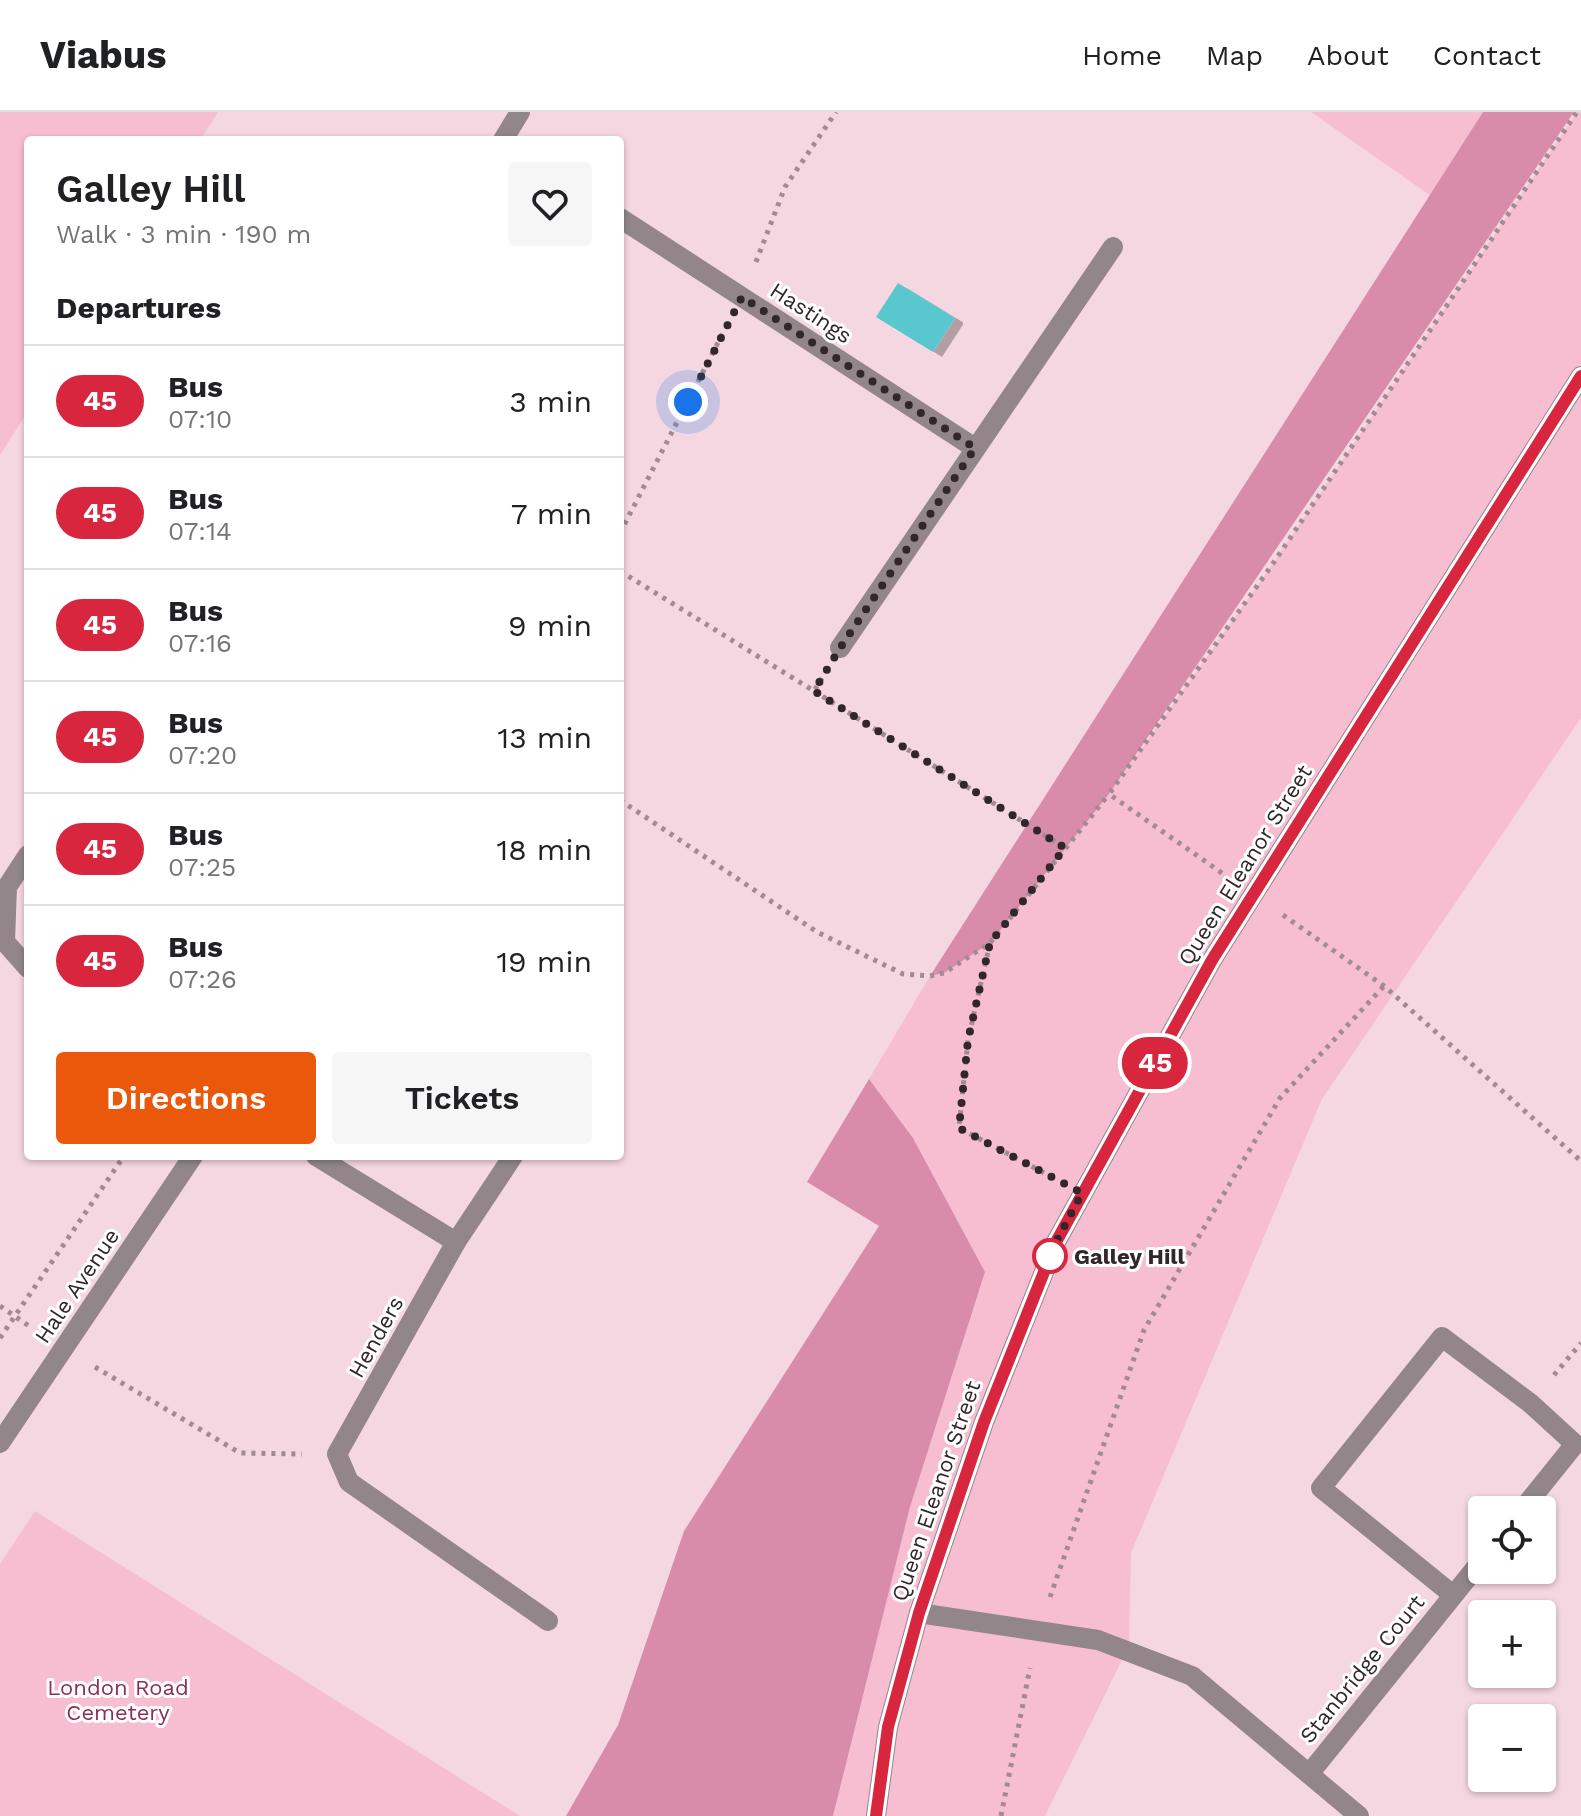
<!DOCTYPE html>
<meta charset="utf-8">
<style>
:root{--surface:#fff;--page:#f6f6f6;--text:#202124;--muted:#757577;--line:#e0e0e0;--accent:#ea580c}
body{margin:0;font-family:"Work Sans",sans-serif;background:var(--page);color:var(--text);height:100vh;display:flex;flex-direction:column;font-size:30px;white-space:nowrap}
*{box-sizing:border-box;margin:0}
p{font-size:26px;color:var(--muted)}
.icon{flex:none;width:44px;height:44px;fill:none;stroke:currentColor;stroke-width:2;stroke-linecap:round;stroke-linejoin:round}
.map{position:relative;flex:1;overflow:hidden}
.details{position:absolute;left:24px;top:24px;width:600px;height:1024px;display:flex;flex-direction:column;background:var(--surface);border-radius:8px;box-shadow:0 2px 6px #0004}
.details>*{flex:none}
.badge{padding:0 16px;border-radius:26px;font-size:28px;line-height:52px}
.buttons{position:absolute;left:1468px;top:1384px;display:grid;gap:16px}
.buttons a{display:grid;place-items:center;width:88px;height:88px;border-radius:8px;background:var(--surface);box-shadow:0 2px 6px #0004;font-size:40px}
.you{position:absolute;width:40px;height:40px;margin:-20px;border:6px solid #fff;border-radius:50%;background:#1a73e8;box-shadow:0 0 0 12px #1a73e833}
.map>.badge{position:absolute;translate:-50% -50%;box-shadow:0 0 0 4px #fff}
h2{padding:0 32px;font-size:30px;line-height:72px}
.round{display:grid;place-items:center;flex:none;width:84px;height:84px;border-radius:8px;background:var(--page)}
.head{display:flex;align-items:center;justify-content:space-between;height:136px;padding:0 32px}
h1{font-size:38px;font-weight:600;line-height:60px}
.action{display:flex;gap:16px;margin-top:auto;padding:16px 32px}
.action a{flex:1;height:92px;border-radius:8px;background:var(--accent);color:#fff;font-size:32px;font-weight:600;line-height:92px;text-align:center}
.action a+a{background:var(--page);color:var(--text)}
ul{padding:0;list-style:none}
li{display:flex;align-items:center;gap:24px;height:112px;padding:0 32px;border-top:2px solid var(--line)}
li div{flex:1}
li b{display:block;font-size:30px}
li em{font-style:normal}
li .badge{min-width:88px;font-weight:700;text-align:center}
header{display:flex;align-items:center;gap:48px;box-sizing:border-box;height:112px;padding:0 40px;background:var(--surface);border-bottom:2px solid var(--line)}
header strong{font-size:38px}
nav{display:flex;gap:44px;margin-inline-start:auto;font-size:28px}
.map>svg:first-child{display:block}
</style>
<header>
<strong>Viabus</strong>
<nav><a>Home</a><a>Map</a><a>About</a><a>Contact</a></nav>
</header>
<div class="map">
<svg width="1581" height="1704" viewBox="0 0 1581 1704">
<defs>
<filter id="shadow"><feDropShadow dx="9" dy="5" stdDeviation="0" flood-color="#0004"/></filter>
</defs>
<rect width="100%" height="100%" fill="#f5d7e1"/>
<g fill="#f7bed2">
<path d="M0,0H218L200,28H28V299L0,343Z"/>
<path d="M1311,0H1483L1431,84Z"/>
<path d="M1577,0H1581V606L1322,987L1131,1441L1129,1534L1045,1704H833L910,1395L985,1160L913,1026L869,967L930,864L944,861L990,831L1109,682L1272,453Z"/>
<path d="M35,1399L520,1704H0V1452Z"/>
</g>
<g fill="#d98ca9">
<path d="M1483,0H1574L1109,682L990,831L944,861L930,864Z"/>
<path d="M869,967L913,1026L985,1160L910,1395L833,1704H566L618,1613L684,1419L879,1114L807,1070Z"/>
</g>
<path fill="#59c7ce" filter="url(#shadow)" d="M898,171L955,206L933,240L876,205Z"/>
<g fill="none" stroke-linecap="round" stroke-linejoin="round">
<g stroke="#a18b92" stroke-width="5" stroke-dasharray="4 6" stroke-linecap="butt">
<path d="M756,150L785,75L836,0"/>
<path d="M620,421L725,217"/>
<path d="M620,459L814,579L822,566"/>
<path d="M814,579L1065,736"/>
<path d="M620,688L817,820L903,862L930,864L944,861L990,831L1109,682"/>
<path d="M1222,761L1109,682L1272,453L1577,0"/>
<path d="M1283,803L1384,874L1581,1049"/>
<path d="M990,831L968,928L959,1016L1050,1064"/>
<path d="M0,1194L32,1216"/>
<path d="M0,1226L124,1044"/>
<path d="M95,1255L240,1341L302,1342"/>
<path d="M1554,1263L1581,1231"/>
<path d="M1050,1485L1144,1218L1280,986L1384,874"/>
<path d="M1001,1704L1030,1556"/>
</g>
<g stroke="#92868a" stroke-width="20">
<path d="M503,28L520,0"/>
<path d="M620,106L975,336"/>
<path d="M840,536L1113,135"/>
<path d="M28,743L7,775L5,830L28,856"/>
<path d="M316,1044L456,1130"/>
<path d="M513,1044L456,1130L337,1342L349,1370L548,1509"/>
<path d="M0,1331L193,1044"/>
<path d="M1453,1483L1321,1376L1442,1225L1530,1291L1575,1332L1522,1398"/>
<path d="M919,1501L1098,1528L1192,1564L1359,1704"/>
<path d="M1309,1662L1482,1448"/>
<path d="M876,1704L888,1615L919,1501L984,1310L1056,1130L1212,848L1581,264"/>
</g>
</g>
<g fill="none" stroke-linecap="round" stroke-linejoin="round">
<g stroke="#fff" stroke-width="18">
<path id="line" d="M876,1704L888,1615L919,1501L984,1310L1056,1130L1212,848L1581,264"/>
</g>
<use href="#line" stroke="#d7263d" stroke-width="12"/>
<path stroke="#31262a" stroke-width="8" stroke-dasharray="0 14.4" d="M688,290L742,185L975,336L840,536L814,579L1065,736L990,831L968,928L959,1016L1082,1081L1056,1130L1045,1155L1050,1144"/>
</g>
<circle fill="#fff" stroke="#d7263d" stroke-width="4" cx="1050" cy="1144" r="16"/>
<g text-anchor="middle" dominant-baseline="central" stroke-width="6" stroke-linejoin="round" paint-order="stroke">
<g font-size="22" fill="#31262a" stroke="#fff">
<text transform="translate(811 201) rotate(33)">Hastings</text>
<text transform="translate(1245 753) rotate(-58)">Queen Eleanor Street</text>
<text transform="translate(77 1174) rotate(-56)">Hale Avenue</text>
<text transform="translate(376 1225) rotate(-61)">Henders</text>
<text transform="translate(936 1379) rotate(-71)">Queen Eleanor Street</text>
<text transform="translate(1362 1557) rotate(-51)">Stanbridge Court</text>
</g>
<g font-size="22" font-weight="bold" fill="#31262a" stroke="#fff" text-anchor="start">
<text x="1074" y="1144">Galley Hill</text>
</g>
<g font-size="22" fill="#892e57" stroke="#fff">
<text x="118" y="1575">London Road<tspan x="118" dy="25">Cemetery</tspan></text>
</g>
</g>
</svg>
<div class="buttons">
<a><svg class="icon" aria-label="locate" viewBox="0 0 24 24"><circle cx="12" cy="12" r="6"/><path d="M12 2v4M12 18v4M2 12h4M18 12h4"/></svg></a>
<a>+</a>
<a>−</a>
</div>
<div class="you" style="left:688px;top:290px"></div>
<b class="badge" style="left:1155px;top:951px;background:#d7263d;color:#fff">45</b>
<section class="details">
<div class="head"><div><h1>Galley Hill</h1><p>Walk · 3 min · 190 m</p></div><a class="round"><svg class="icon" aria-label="heart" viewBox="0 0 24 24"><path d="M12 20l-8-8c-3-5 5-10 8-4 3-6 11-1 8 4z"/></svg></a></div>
<h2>Departures</h2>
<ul>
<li><span class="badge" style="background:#d7263d;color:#fff">45</span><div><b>Bus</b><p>07:10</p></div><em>3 min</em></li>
<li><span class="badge" style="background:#d7263d;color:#fff">45</span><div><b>Bus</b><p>07:14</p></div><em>7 min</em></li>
<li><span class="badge" style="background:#d7263d;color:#fff">45</span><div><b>Bus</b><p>07:16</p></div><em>9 min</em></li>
<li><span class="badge" style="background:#d7263d;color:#fff">45</span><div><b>Bus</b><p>07:20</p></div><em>13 min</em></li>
<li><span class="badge" style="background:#d7263d;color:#fff">45</span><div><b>Bus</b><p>07:25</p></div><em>18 min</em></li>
<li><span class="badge" style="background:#d7263d;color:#fff">45</span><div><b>Bus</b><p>07:26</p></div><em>19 min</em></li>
</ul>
<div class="action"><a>Directions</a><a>Tickets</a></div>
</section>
</div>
